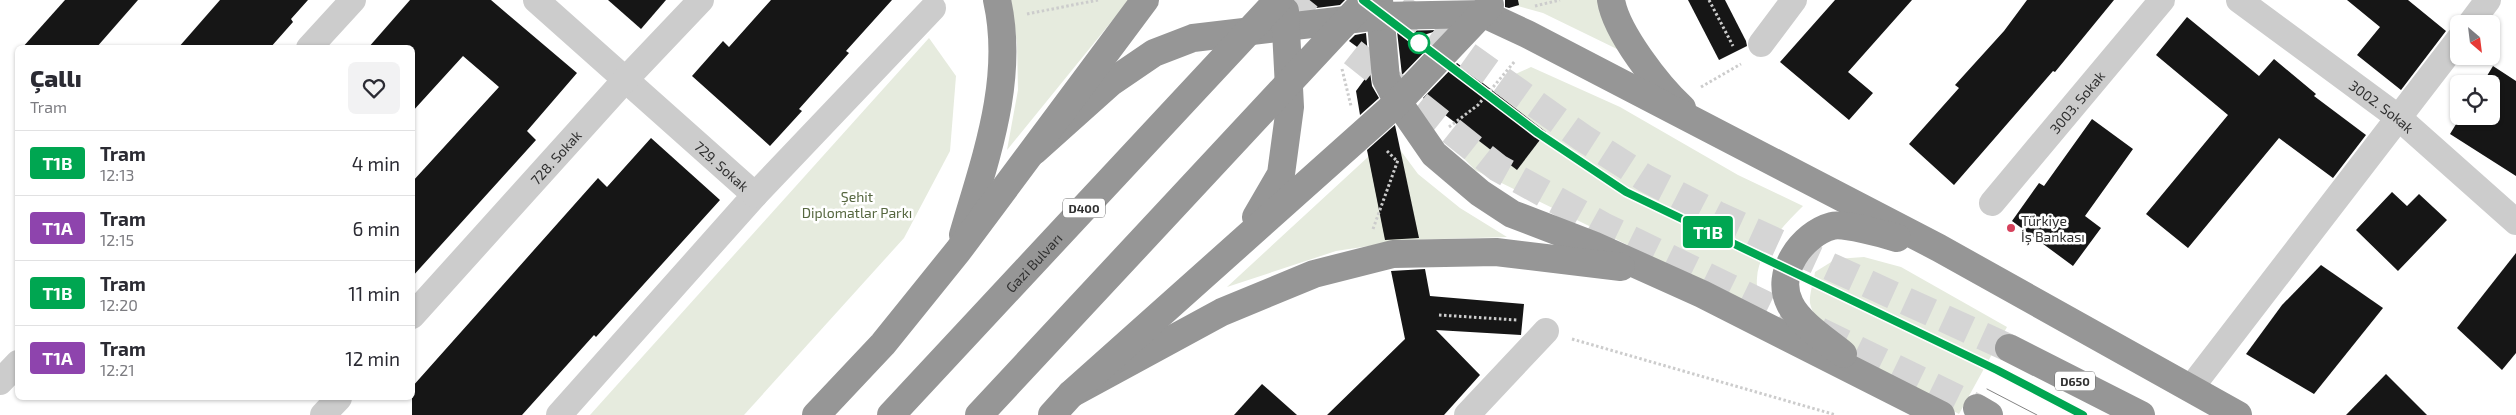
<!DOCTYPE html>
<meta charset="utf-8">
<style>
:root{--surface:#fff;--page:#f2f2f3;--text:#2b2b33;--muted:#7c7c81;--line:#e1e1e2}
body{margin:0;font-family:"Exo 2",sans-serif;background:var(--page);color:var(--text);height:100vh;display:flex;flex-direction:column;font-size:19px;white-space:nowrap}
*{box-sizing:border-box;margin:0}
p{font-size:16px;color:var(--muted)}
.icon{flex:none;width:28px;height:28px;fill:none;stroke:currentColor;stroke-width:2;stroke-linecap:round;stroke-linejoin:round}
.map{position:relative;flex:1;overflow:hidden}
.panel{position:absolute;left:15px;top:45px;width:400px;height:355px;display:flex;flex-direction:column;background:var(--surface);border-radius:8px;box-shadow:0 1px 4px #0004}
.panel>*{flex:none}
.badge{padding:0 10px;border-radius:4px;font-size:18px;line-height:32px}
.needle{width:32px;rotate:152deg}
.controls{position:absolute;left:2450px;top:15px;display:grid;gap:10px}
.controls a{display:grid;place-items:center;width:50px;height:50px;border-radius:8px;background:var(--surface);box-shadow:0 1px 4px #0004;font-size:25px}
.map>.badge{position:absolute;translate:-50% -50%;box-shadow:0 0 0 2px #fff}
.round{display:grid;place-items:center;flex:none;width:52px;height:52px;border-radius:8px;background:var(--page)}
.overview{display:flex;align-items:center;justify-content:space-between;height:85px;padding:0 15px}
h1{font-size:24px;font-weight:800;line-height:38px}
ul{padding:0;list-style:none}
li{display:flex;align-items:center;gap:15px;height:65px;padding:0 15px;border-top:1px solid var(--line)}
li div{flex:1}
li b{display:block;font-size:19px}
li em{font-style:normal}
li .badge{min-width:55px;font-weight:700;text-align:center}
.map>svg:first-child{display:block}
</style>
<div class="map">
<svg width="2516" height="415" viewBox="0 0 2516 415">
<rect width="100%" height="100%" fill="#fff"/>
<g fill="#e6ebde">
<path d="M1011,0H1129L1007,150L1018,90L1017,43Z"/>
<path d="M1518,0H1597L1619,50L1543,13L1514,5Z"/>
<path d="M929,38L956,76L950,151L904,238L744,415H590Z"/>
<path d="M1531,67L1620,107L1738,175L1803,206C1785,224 1758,251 1757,278C1756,289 1759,300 1760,310L1475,170L1446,140L1487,108L1509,77Z"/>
<path d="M1395,143L1418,174L1460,208L1507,237L1408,240L1336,251L1227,287L1368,157Z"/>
<path d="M1864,257L1901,267L2007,327L1959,414C1924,394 1817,343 1810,303C1809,294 1814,281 1815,272L1836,259Z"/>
</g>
<g fill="#161616">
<path d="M65,0H138L96,48H22Z"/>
<path d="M220,0H308L291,19L293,22L270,48H178Z"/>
<path d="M410,0H491L577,73L527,131L536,140L412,277V182L499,87L463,56L412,112V48H368Z"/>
<path d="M608,0H666L641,29Z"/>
<path d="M771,0H892L846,51L849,53L799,109L802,111L770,146L692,76L723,41L729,47Z"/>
<path d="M1296,0H1345L1340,5L1308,9Z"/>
<path d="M1505,0H1518L1519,5L1509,8L1505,7Z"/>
<path d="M1688,0H1725L1746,41L1747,46L1719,60Z"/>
<path d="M1835,0H1912L1848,72L1873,93L1849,120L1780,62Z"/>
<path d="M2027,0H2114L2055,72L2053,71L1954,185L1909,144L1959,88L1955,85L2004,31Z"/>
<path d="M2347,0H2408L2446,31L2401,90L2357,55L2380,27Z"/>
<path d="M2187,17L2259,76L2274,59L2316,94L2314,96L2366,135L2333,178L2279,138L2188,248L2146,214L2228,115L2156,55Z"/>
<path d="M1439,30L1421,36L1432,44L1402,75L1397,31Z"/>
<path d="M1366,33L1368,55L1349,41L1355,35Z"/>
<path d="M1457,63L1546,132L1517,170L1423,98Z"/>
<path d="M2493,66L2516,81V176L2450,134L2461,116H2491V84H2482Z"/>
<path d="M1370,72L1372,86L1379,98L1360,115L1356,91Z"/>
<path d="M2092,119L2133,149L2085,216L2101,228L2073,266L2012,221L2039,183L2044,186Z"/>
<path d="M1395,125L1419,238L1385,240L1367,150Z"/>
<path d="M651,138L720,200L596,337L594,335L522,415H412V387L598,178L607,187Z"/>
<path d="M2392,192L2407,206L2419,194L2447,220L2398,271L2356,230Z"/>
<path d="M2516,253V353L2502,370L2457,328Z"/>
<path d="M2321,265L2383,308L2314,394L2246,354L2282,305Z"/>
<path d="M1425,269L1430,296L1524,304L1521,335L1436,330L1480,375L1444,415H1327L1405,339L1391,271Z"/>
<path d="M2386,374L2427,415H2346Z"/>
<path d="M1262,384L1297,415H1234Z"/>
</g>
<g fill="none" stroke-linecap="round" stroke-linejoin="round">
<g stroke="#d5d5d5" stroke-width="28" stroke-dasharray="28 14" stroke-linecap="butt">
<path d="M1287,0L1498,168L1603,226L1977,408"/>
<path d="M1399,7L1583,138L1645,178L1717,215L2009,348"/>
</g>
<g stroke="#ccc" stroke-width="3" stroke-dasharray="2.5 2.5" stroke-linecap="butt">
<path d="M1709,0L1733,46"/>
<path d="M1535,6L1560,0"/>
<path d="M1027,14L1098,0"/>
<path d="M1342,69L1351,106"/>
<path d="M1701,87L1741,64"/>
<path d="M1449,127L1478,105L1515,61"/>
<path d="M1387,151L1397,161"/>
<path d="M1373,229L1398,160"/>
<path d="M1439,315L1517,320"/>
<path d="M1572,339L1836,415"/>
</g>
<g stroke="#ccc" stroke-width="26">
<path id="s1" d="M536,0L755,195L559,415"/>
<path id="s2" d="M2239,0L2399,118L2516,222"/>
<path d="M2470,24L2488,0"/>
<path d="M1761,44L1794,0"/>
<path d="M309,48L353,0"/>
<path d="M755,195L933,8"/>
<path id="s3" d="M1992,203L2162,0"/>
<path id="s4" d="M412,316L625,80L701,0"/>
<path d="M0,382L18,363"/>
<path d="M2190,389L2459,39"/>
<path d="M323,415L339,398"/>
<path d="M1467,415L1546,331"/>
</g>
<g stroke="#969696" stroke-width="28">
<path d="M1379,0L1386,79L1398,102L1434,154L1480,193L1512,214L1593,245L1702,294L1941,415"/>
<path d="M1611,0C1616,32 1658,86 1682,108"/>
<path d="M1034,151L1110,83L1154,53L1193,38L1380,16L1484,14L1527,34L1939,248L2238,415"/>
<path d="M1256,217L1281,174L1290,107L1285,11"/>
<path d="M963,235C985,159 1015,80 997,0"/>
<path d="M2009,348L2141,415"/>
<path d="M1843,354C1827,341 1799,323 1790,304C1774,273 1802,234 1832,226C1843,223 1884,234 1897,238"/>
<path d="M1071,394L1222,312L1314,274L1393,254L1496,252L1621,267"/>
<path d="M1977,408L1989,415"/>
<path d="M816,415L883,344L958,251L1145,0"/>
<path d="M1052,415L1071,394L1398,102L1490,5"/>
</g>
<g stroke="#848484" stroke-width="1">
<path d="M1997,370L2083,415"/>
<path d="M1987,389L2037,415"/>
</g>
<g stroke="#969696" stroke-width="28">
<path id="s5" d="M891,415L1278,0"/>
<path d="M979,415L1366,0"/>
</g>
</g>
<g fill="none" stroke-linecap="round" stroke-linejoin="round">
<g stroke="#fff" stroke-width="11">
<path id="line" d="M1363,0L1538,133L1626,192L1997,370L2083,415"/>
</g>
<use href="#line" stroke="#00a651" stroke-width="8"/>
</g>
<circle fill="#fff" stroke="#00a651" stroke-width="2.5" cx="1419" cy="43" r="10"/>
<circle fill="#d6415c" stroke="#fff" stroke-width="2" cx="2011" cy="228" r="5"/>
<g text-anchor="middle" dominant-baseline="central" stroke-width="5" stroke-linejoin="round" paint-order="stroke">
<g fill="#fff" stroke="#6d6d6d" stroke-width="1">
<rect x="1063" y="198.5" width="42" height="19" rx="4"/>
<rect x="2055" y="371.5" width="40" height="19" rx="4"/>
</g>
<g font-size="12" font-weight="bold" fill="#2f2f2f">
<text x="1084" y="208">D400</text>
<text x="2075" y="381">D650</text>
</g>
<g font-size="14" fill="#2f2f2f" stroke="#fff">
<text stroke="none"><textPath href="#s3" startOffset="132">3003. Sokak</textPath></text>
<text stroke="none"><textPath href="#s2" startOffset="178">3002. Sokak</textPath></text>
<text stroke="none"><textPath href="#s4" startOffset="214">728. Sokak</textPath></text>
<text stroke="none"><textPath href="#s1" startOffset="249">729. Sokak</textPath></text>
<text stroke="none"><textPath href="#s5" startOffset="209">Gazi Bulvarı</textPath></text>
</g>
<g font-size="14" fill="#566740" stroke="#fff">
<text x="857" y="196">Şehit<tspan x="857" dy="16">Diplomatlar Parkı</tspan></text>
</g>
<g font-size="14" fill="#2f2f2f" stroke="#fff" text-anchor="start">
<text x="2021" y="220">Türkiye<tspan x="2021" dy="16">İş Bankası</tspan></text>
</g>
</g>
</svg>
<div class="controls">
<a><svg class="needle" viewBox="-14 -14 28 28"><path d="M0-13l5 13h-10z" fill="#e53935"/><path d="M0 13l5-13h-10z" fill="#7c7c81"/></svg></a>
<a><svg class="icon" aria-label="locate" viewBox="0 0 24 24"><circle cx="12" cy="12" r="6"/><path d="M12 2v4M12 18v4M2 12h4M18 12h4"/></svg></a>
</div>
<b class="badge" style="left:1708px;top:232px;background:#00a651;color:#fff">T1B</b>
<section class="panel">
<div class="overview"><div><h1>Çallı</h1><p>Tram</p></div><a class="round"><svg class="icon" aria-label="heart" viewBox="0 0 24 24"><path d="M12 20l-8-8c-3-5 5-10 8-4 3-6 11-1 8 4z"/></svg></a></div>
<ul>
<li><span class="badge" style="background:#00a651;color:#fff">T1B</span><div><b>Tram</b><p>12:13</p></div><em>4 min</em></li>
<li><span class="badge" style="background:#8e44ad;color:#fff">T1A</span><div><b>Tram</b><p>12:15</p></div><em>6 min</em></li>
<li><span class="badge" style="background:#00a651;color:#fff">T1B</span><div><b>Tram</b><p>12:20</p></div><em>11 min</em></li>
<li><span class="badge" style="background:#8e44ad;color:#fff">T1A</span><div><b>Tram</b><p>12:21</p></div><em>12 min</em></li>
</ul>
</section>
</div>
